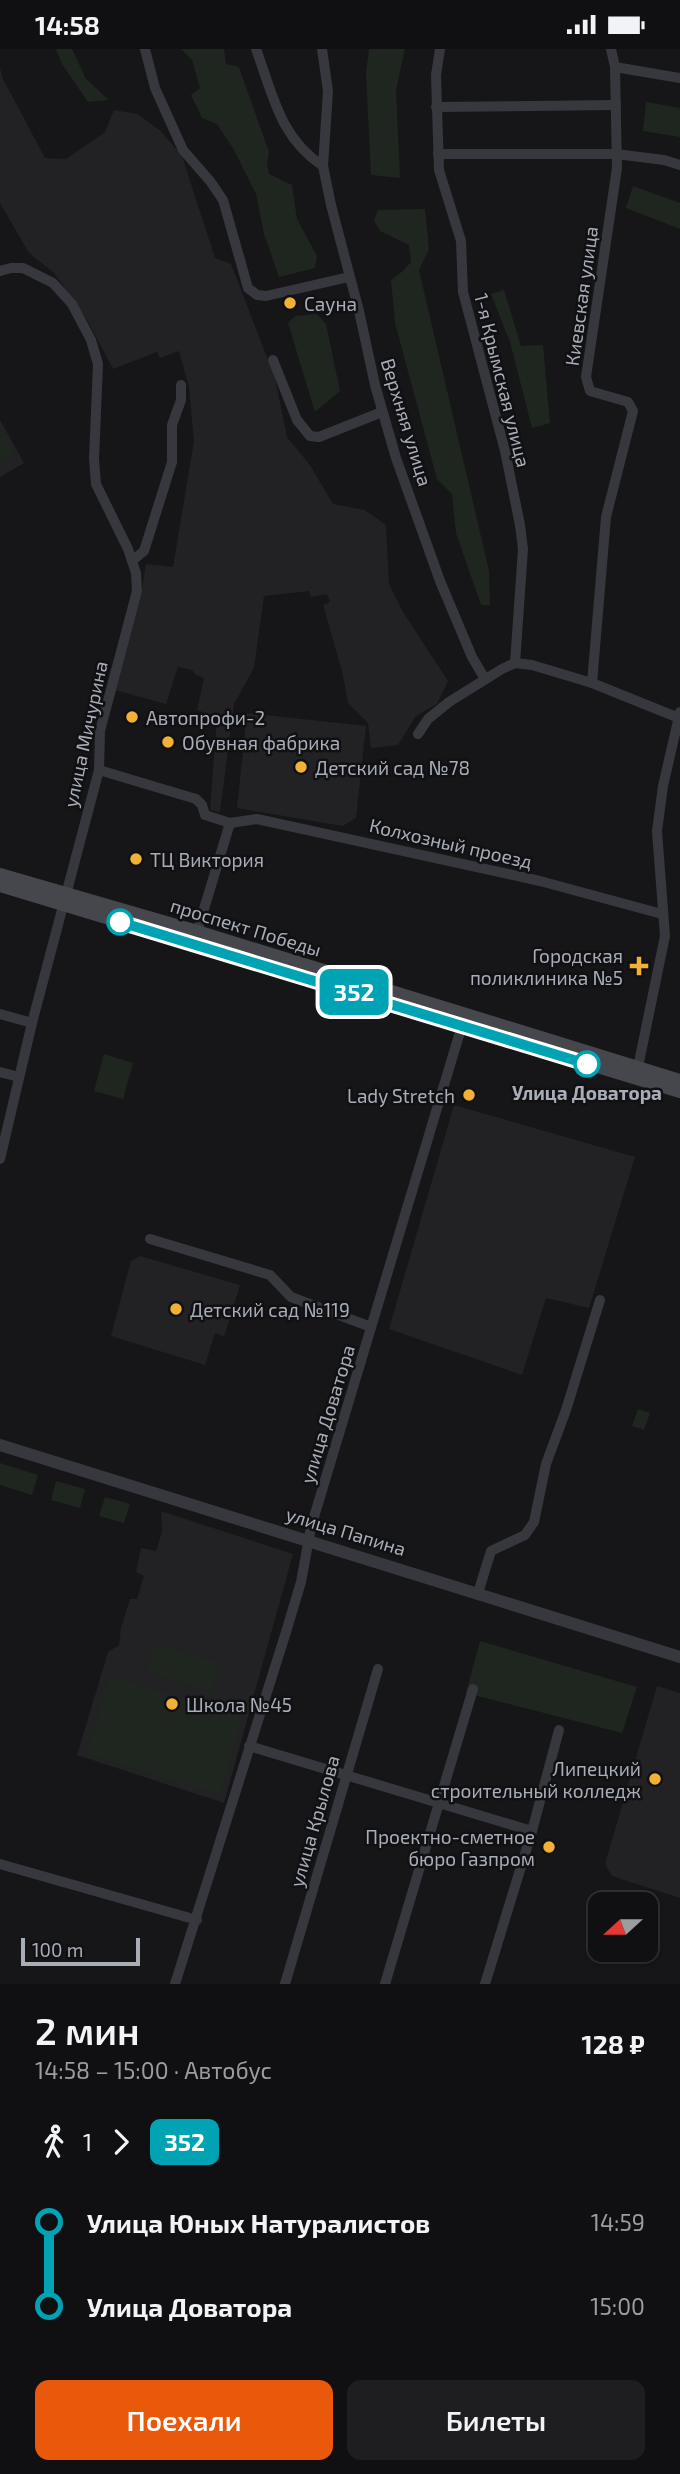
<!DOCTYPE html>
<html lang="ru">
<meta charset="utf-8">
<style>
:root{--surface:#101012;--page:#1e1e20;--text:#f1f3f6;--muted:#9c9d9f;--line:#303032;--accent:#ea580c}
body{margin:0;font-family:"Exo 2",sans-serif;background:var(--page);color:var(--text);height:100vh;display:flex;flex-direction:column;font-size:26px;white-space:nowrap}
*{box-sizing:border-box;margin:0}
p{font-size:23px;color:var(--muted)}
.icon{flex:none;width:38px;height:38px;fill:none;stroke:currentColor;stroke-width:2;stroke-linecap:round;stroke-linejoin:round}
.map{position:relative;height:1935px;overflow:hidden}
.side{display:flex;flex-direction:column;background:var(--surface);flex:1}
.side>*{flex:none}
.badge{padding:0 14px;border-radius:10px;font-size:24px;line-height:46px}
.needle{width:46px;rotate:249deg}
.controls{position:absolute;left:588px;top:1843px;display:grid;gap:14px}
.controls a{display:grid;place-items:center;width:70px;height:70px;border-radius:14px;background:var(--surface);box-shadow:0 2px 5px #0004,0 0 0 2px var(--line);font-size:35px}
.scale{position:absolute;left:21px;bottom:18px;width:119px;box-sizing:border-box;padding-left:7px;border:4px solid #a8adb8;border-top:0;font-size:19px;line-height:24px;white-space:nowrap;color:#a8adb8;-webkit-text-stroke:5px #111113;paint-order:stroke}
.map>.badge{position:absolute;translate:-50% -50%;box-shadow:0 0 0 4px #fff}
.legs{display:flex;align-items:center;gap:10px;height:77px;padding:0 35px;font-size:23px}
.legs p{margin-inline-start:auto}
.overview{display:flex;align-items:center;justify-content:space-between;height:119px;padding:0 35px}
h1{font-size:38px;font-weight:600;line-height:52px}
.action{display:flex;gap:14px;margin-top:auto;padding:14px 35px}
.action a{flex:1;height:80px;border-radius:14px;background:var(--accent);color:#fff;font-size:28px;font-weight:600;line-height:80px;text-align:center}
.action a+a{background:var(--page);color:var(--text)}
ul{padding:0 35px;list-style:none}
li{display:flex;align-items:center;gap:24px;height:84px;font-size:26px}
li i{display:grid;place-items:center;width:10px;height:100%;margin:0 9px;background:currentColor}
li i::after{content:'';width:18px;height:18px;margin:-9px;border:5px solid;border-radius:50%;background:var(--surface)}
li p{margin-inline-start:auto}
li:first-child i{background:linear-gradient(#0000 50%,currentColor 0)}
li:last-child i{background:linear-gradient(currentColor 50%,#0000 0)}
.status{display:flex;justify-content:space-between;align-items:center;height:49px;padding:0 35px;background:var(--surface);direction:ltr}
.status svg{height:19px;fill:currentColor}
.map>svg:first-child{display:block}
</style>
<div class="status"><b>14:58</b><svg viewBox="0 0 49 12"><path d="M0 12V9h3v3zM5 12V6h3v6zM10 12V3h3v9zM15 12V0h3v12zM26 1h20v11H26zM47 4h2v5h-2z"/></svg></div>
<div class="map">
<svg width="680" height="1935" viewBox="0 0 680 1935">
<rect width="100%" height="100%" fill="#161618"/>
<g fill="#222225">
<path d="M0,18L2,28L45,109L66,110L105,83L114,61L137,65L161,82L182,107L215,209L231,215L275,329L287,388L310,416L333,455L365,461L386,476L389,535L403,563L448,632L437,655L416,667L398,696L371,699L368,674L348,654L342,622L323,556L330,553L327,545L311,548L309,542L264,547L254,619L234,655L220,763L210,761L217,668L197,661L204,629L196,626L192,621L178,618L166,655L115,641L141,546L146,515L173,518L194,392L189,338L179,302L160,309L157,303L113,320L86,269L54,224L29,204L0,154Z"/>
<path d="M0,371L24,414L0,428Z"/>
<path d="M247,664L366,677L356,769L343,777L237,759Z"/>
<path d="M454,1056L635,1108L589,1259L546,1249L522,1326L389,1280Z"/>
<path d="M140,1207L240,1236L224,1288L215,1284L205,1316L111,1287L131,1212Z"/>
<path d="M161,1462L293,1505L224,1754L77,1706L108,1603L119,1596L121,1579L130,1550H137L144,1527L136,1523L141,1499L156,1502L162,1483Z"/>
<path d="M657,1637L680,1644V1849L612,1827L605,1815Z"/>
</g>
<g fill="#1e261f">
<path d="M56,0H72L86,30L109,51L88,53L62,15Z"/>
<path d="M181,0H224L226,15L239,18L269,103L267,114L269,125L292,136L297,170L317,207L315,219L279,228L264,185L256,145L234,101L217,75L202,69L191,46L200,39L192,11Z"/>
<path d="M369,0H405L396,41L400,129L371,126L366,25Z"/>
<path d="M646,53L680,59V88L643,82Z"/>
<path d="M633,137L680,154V180L626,159Z"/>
<path d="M425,160L429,200L419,221L489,522L490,556H481L456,484L452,445L437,430L395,274L391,231L403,222L411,213L409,196L380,182L374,171L378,161Z"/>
<path d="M504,241L521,297L543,296L550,374L532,379L510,293L491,245Z"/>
<path d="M317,265L326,275L340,342L315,363L288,274L295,267Z"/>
<path d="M0,380L14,405L0,413Z"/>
<path d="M104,1005L133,1014L123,1050L94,1042Z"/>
<path d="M638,1360L650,1364L644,1381L632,1377Z"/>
<path d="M0,1414L38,1426L32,1446L0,1436Z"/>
<path d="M56,1432L85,1440L80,1459L51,1451Z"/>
<path d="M105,1448L130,1455L124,1474L99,1467Z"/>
<path d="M480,1592L637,1638L622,1684L466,1644Z"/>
<path d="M154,1595L220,1614L212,1642L146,1623Z"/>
<path d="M110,1627L242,1667L220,1746L87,1705Z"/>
</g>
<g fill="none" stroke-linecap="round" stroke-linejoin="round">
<g stroke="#37383d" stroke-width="10">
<path d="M145,0L155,39L183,101L210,132L223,151L248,239L257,246L266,247L349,228"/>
<path d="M256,0C273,46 280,89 323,117"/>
<path d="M322,0L328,42L323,117L331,156L359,262L375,336L396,409L440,532L472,608L485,630"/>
<path d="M440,0L436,26L439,121L461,192L463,243L505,402L520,476L523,500L515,614"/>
<path d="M615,18L680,29"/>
<path d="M436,58L616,56"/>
<path d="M438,105H616L664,111L680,116"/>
<path d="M0,222L11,219H23L53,234L72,255L91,291L98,315L94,410L96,435L128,500L136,524L137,542L100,682L99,721L32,974L0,1110"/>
<path d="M273,311L297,371L310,387L319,388L382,363"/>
<path d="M132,512L144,502L172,413V376L181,351V336"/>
<path d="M592,634L606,468L633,362L628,353L590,342L586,328L617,119L615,18L611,0"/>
<path d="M418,685L428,670L449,653L502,620L515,614L532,616L592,634L679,669"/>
<path d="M99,721L196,750L202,756L205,766L230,774L257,770L540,832L662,865"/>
<path d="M197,883L230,774"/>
<path d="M0,965L32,974"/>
<path d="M638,1018L665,887L657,782L663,737L680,663"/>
<path d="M0,1023L19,1028"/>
<path d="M150,1190L270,1226L291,1248L371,1278"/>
<path d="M478,1544L491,1502L525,1486L534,1473L546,1415L566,1361L600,1251"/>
<path d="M249,1697L532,1782"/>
<path d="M0,1815L197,1871"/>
<path d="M175,1935L286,1583L301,1533L311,1478L463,973"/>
<path d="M285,1935L378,1620"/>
<path d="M385,1935L473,1640"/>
<path d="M485,1935L532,1782L559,1681"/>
</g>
<path stroke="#37383d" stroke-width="12" d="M0,1396L680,1608"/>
<g stroke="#45474d" stroke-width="14">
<path d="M0,826L197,883L680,1032"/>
<path d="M0,836L680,1042"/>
</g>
</g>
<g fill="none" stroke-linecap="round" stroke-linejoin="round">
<g stroke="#fff" stroke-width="16">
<path id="line-1" d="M120,873L587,1015"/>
</g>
<use href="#line-1" stroke="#00a3b4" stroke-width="10"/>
</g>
<g fill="#f2b134" stroke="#111113" stroke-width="2.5">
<circle cx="290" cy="254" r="7"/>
<circle cx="132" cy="668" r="7"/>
<circle cx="168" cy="693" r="7"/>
<circle cx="301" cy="718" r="7"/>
<circle cx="136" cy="810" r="7"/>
<path d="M635.5 906.5h7v7h7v7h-7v7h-7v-7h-7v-7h7z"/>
<circle cx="469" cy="1046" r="7"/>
<circle cx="176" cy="1260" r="7"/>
<circle cx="172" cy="1655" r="7"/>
<circle cx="655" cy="1730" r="7"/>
<circle cx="549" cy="1798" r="7"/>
</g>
<g fill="#fff" stroke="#00a3b4" stroke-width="3.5">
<circle cx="120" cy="873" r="12"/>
<circle cx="587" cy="1015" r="12"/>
</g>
<g text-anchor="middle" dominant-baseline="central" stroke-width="5" stroke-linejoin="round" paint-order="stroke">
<g font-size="19" fill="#a8adb8" stroke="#111113">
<text transform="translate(581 247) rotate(-82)">Киевская улица</text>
<text transform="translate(503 331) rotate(76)">1-я Крымская улица</text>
<text transform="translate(407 373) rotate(73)">Верхняя улица</text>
<text transform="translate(85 685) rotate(-78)">улица Мичурина</text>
<text transform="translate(451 794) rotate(13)">Колхозный проезд</text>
<text transform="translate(246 878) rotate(17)">проспект Победы</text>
<text transform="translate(327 1365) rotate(-73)">улица Доватора</text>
<text transform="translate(346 1482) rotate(17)">улица Папина</text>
<text transform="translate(314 1772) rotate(-74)">улица Крылова</text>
</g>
<g font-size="19" fill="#a8adb8" stroke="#111113" text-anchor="start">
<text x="304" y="254">Сауна</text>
<text x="146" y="668">Автопрофи-2</text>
<text x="182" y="693">Обувная фабрика</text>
<text x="315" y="718">Детский сад №78</text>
<text x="150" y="810">ТЦ Виктория</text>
<text x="623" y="906" text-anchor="end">Городская<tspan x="623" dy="22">поликлиника №5</tspan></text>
<text x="455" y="1046" text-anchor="end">Lady Stretch</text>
<text x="190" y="1260">Детский сад №119</text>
<text x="186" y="1655">Школа №45</text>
<text x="641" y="1719" text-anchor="end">Липецкий<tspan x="641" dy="22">строительный колледж</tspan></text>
<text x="535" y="1787" text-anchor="end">Проектно-сметное<tspan x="535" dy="22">бюро Газпром</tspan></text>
</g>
<g font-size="19" font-weight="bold" fill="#a8adb8" stroke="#111113">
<text x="587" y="1043">Улица Доватора</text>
</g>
</g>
</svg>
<div class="controls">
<a><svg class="needle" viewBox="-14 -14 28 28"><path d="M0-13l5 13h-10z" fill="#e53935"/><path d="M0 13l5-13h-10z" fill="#9c9d9f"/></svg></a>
</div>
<div class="scale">100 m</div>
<b class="badge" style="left:354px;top:943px;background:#00a3b4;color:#fff">352</b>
</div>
<section class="side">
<div class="overview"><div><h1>2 мин</h1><p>14:58 – 15:00 · Автобус</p></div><b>128 ₽</b></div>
<div class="legs"><svg class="icon" aria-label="walk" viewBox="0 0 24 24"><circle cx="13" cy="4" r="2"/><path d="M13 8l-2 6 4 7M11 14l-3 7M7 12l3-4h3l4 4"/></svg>1<svg class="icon" aria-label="forward" viewBox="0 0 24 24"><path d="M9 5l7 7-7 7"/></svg><b class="badge" style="background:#00a3b4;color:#fff">352</b></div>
<ul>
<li><i style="color:#00a3b4"></i><b>Улица Юных Натуралистов</b><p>14:59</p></li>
<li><i style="color:#00a3b4"></i><b>Улица Доватора</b><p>15:00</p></li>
</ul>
<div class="action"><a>Поехали</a><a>Билеты</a></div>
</section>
